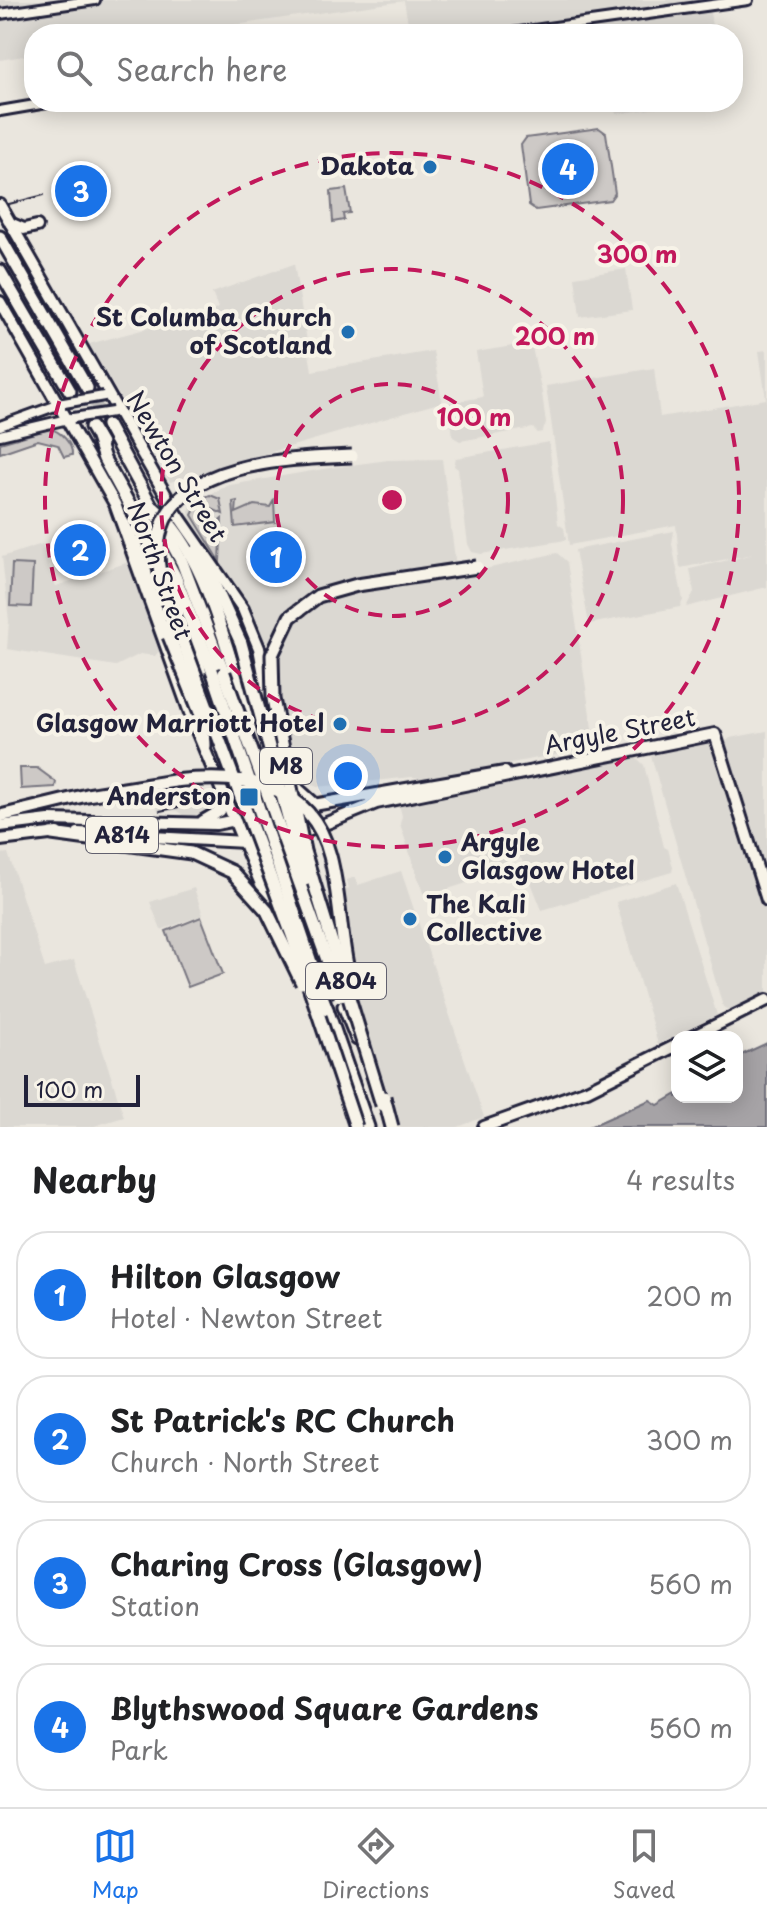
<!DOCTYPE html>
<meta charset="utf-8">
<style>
:root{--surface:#fff;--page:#f6f6f6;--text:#202124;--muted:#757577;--line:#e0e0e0;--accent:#1a73e8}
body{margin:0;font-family:"Playpen Sans",sans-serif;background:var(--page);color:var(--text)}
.controls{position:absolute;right:24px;bottom:24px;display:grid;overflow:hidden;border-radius:16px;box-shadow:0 4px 20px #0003}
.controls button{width:72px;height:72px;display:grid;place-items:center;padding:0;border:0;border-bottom:2px solid var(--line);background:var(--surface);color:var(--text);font:40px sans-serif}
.scale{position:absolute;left:24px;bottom:20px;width:116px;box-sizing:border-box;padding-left:8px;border:4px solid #22223b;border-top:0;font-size:22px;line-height:28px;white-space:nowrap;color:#22223b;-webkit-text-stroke:6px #f7f3e8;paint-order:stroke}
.you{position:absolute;left:348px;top:776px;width:28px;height:28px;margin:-20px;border:6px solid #fff;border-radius:50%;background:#1a73e8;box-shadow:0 0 0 12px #1a73e833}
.badge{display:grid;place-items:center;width:52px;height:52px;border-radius:50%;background:var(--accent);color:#fff;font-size:26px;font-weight:700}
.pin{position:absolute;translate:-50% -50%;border:4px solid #fff;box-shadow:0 2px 8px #0006}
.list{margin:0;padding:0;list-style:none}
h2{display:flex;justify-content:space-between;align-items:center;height:104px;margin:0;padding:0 32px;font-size:34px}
h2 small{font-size:26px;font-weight:400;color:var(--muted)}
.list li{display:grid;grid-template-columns:52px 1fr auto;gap:24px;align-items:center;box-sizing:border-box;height:128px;margin:0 16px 16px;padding:0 16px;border:2px solid var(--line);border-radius:32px}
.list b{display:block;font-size:30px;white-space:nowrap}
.list p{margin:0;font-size:26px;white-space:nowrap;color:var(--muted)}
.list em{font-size:26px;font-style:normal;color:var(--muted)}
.icon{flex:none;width:44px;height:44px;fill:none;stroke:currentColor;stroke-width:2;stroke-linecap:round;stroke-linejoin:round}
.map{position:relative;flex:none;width:767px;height:1127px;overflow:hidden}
.search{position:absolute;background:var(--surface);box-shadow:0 4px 20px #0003;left:24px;right:24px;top:24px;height:88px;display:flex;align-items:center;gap:20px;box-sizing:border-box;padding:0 28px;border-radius:32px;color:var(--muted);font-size:30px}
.sheet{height:680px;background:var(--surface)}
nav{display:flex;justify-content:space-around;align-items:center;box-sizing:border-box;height:112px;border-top:2px solid var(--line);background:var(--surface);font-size:22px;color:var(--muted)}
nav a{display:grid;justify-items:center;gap:4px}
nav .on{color:var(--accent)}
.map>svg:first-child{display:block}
.built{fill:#dbd8d2}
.green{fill:#cdc9c6;stroke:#787680;stroke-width:2}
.water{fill:#a6a3a6;stroke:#716f7b;stroke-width:2}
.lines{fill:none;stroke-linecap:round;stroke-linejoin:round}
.motorway-tunnel{stroke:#c2bfbd;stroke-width:11;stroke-dasharray:11 5.5;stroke-linecap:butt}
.tertiary-casing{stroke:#22223b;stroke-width:14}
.primary-casing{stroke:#22223b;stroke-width:16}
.motorway-casing{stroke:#22223b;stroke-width:17}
.tertiary{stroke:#f7f3e8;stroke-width:8}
.primary{stroke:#f7f3e8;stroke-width:10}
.motorway{stroke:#f7f3e8;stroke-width:11}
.rail{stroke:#22223b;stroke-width:2}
.tertiary-bridge-casing{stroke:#22223b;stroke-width:14;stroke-linecap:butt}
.motorway-bridge-casing{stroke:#22223b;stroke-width:17;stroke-linecap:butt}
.tertiary-bridge{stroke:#f7f3e8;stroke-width:8}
.motorway-bridge{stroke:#f7f3e8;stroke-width:11}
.ring{fill:none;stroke:#c2185b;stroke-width:4;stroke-dasharray:14 10}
.poi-dot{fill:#1f6fb2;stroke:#f7f3e8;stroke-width:3}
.labels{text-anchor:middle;stroke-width:8;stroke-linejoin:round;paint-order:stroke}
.shield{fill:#f7f3e8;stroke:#62616f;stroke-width:2}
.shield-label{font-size:22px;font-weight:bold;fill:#22223b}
.poi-label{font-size:24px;font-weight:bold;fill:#22223b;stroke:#f7f3e8;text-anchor:end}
.street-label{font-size:24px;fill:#22223b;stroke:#f7f3e8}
.centre{fill:#c2185b;stroke:#f7f3e8;stroke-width:4}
.ring-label{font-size:24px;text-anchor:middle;font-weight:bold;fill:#c2185b;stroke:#f7f3e8;stroke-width:8;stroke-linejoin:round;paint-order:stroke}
</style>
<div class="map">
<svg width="767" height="1127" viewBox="0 0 767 1127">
<rect width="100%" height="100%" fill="#eae6de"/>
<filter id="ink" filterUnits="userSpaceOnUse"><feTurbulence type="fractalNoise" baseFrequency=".0125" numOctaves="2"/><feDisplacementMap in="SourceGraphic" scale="16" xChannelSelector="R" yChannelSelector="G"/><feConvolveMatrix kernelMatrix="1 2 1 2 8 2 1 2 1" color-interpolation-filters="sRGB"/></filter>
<g filter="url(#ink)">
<g class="built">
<polygon points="0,0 748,0 709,5 713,34 410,34 404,1 172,34 34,34 34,75 30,55 0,60"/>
<polygon points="614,102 699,102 616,114"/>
<polygon points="294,264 312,371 433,351 442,402 170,482 89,344 213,311 218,308 212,293"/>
<polygon points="626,269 632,310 580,317 575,277"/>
<polygon points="531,343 542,393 546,424 542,432 538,433 533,428 460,441 453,437 449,403 483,397 476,352"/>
<polygon points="767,350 767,587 686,607 694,592 690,569 754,554 680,568 676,525 569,545 546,386 654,368 660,417 766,399 759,351"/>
<polygon points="549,442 558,524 564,528 566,540 481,554 472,552 468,544 458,469 454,466 456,458"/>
<polygon points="442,459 456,566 321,591 300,603 285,618 268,670 264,648 248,609 190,522 189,511 194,501 230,485 329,468 388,460"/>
<polygon points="674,531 672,544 683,600 680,607 589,624 575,550"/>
<polygon points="42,544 56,586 129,562 157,642 159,651 155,656 140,654 116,666 7,649 9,621 2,557"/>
<polygon points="557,553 567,562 594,741 591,748 426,779 412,777 317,787 291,770 279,708 275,666 279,644 294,617 330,598 351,592 459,575"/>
<polygon points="767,731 767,888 724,743 730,738"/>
<polygon points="712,741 718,745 767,909 767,993 730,1010 723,1007 651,756"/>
<polygon points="636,757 644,765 664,847 668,849 673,867 672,872 542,910 521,858 513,861 512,868 430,895 423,893 400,824 402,816 399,804"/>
<polygon points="216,794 214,815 211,809 187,818 177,811 158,811 157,807"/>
<polygon points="8,853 45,968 74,960 124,1117 91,1127 0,1127 0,854"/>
<polygon points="401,871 484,1117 458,1127 399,1127 333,927 346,922 341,908 347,906 342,891 349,888 347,880 355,877 358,885"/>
<polygon points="676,883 717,1015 658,1044 616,902"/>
<polygon points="194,888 203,915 161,930 150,902"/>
</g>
<g class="green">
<polygon points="599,128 606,133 615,193 610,200 536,210 529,205 521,145 526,138"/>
<polygon points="346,189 350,213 343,214 344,220 333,222 331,191"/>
<path d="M 49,429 C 60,430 73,444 72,455 L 64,457 L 58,445 L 38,440 L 0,453 L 0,443 Z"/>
<polygon points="210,495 220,499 223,514 205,506 209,533 213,535 211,528 222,519 220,561 192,515 200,499"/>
<polygon points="274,500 275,522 235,527 233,502 237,501 236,513 254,505 270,507"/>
<polygon points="12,564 33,565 31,607 10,606"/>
<polygon points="20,768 37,768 56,782 55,787 21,789"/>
<polygon points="201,917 223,974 188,987 166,931"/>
</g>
<polygon class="water" points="767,1043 767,1127 589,1127 650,1100 658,1105 677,1094 677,1097 737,1097 737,1057"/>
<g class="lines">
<polyline class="motorway-tunnel" points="87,389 107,425"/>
<g class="tertiary-casing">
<g id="tertiary">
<polyline points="0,14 95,0"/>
<polyline points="505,34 748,0"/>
<polyline points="0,111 53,102"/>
<polyline points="0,426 63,403"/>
<polyline points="0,435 72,418"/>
</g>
</g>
<g class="primary-casing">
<g id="primary">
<polyline points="0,205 175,511 243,609 259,648 270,706"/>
<polyline points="10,223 24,229 37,226"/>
<polyline points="0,302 115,504 194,724 276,920"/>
<polyline points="288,780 316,805"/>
<polyline points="296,808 505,772"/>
<polyline points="203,821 220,811 226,797"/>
<polyline points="0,826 49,820 216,824 280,811"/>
<polyline points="78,833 245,842 295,836 376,803 715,734 767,900"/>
<polyline points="0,840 58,833"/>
<polyline points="692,1037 767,1000"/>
<polyline points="484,1127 587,1090 677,1045"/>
</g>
</g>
<g class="motorway-casing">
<g id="motorway">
<polyline points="0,237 87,388"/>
<polyline points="0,271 70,391"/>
<polyline points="107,425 182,562 224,673"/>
<polyline points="91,427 101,444"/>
<path d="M 97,438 L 104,459 C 138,522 200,622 203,693"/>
<path d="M 154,508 C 206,552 224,645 246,707 C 254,731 264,753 273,776"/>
<polyline points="144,517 175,576 212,670"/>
<polyline points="122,521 137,548 169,636"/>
<polyline points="198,549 241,643"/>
<polyline points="204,719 205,746"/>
<polyline points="0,816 87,795 174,781"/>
<polyline points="52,834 191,853 232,872"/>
<polyline points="344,1006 357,1039"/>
<polyline points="327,1009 368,1127"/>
</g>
</g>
<use href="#tertiary" class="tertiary"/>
<use href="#primary" class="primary"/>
<use href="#motorway" class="motorway"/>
<g class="rail">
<polyline points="9,204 44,195"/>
<polyline points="160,811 217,799"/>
</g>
<g class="tertiary-bridge-casing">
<g id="tertiary-bridge">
<polyline points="64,403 104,396"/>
<polyline points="73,418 113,412"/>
</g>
</g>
<g class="motorway-bridge-casing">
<g id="motorway-bridge">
<path d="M 352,456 C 264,459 123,467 166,596 L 292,935 L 356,1127"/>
<polyline points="169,636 205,725"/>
<polyline points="241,643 305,880"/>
<polyline points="212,670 315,974"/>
<polyline points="224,673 340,996"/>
<path d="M 174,781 C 240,774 310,779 330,856 C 341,898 340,942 351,984"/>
<polyline points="232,872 267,911 302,983"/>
<polyline points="311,968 327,1009"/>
<polyline points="384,1097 392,1127"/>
<polyline points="382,1105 304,851 273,699 272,655 290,617 318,596 357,585 477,567"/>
</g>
</g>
<use href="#tertiary-bridge" class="tertiary-bridge"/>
<use href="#motorway-bridge" class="motorway-bridge"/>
</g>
</g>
<g class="ring">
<circle cx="392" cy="500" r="116"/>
<circle cx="392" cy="500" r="231"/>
<circle cx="392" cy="500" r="347"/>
</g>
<g class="poi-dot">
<circle cx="430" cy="167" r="8"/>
<circle cx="348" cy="332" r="8"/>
<circle cx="340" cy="724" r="8"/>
<rect x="239" y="787" width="20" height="20" rx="4"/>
<circle cx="445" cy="857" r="8"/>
<circle cx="410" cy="919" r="8"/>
</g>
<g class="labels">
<g class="shield">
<rect x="260" y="748" width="52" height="36" rx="6"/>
<rect x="86" y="817" width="72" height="36" rx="6"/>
<rect x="306" y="963" width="80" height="36" rx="6"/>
</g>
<g class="shield-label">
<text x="286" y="774">M8</text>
<text x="122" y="843">A814</text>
<text x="346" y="989">A804</text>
</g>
<g class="poi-label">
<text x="414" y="175">Dakota</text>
<text x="332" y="326">St Columba Church<tspan x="332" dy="28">of Scotland</tspan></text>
<text x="324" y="732">Glasgow Marriott Hotel</text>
<text x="231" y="805">Anderston</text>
<text x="461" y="851" text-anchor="start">Argyle<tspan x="461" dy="28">Glasgow Hotel</tspan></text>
<text x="426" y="913" text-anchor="start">The Kali<tspan x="426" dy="28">Collective</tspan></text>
</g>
<g class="street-label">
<text transform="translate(176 467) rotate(59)" y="8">Newton Street</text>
<text transform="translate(159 571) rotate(70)" y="8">North Street</text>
<text transform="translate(620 732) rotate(-11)" y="8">Argyle Street</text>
</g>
</g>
<circle cx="392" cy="500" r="12" class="centre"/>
<g class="ring-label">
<text x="637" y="263">300 m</text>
<text x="555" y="345">200 m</text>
<text x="474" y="426">100 m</text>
</g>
</svg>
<div class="controls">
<button><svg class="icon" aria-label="layers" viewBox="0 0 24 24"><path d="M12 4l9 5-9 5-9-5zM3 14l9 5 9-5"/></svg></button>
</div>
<div class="scale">100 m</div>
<div class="you"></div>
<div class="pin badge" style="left:276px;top:557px">1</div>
<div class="pin badge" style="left:80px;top:550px">2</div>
<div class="pin badge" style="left:81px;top:191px">3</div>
<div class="pin badge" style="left:568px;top:169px">4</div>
<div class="search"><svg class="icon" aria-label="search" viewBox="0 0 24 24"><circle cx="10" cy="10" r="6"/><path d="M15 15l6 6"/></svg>Search here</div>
</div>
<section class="sheet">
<h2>Nearby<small>4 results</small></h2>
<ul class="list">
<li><span class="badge">1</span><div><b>Hilton Glasgow</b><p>Hotel · Newton Street</p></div><em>200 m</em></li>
<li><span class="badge">2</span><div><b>St Patrick's RC Church</b><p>Church · North Street</p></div><em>300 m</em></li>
<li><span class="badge">3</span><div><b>Charing Cross (Glasgow)</b><p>Station</p></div><em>560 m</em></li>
<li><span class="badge">4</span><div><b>Blythswood Square Gardens</b><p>Park</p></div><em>560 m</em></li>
</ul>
</section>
<nav>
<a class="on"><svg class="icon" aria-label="map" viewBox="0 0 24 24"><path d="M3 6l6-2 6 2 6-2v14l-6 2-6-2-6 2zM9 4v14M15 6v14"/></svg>Map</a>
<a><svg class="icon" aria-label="directions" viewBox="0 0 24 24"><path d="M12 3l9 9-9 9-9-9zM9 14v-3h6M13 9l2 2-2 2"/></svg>Directions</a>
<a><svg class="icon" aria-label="saved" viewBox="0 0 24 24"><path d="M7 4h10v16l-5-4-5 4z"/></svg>Saved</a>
</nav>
